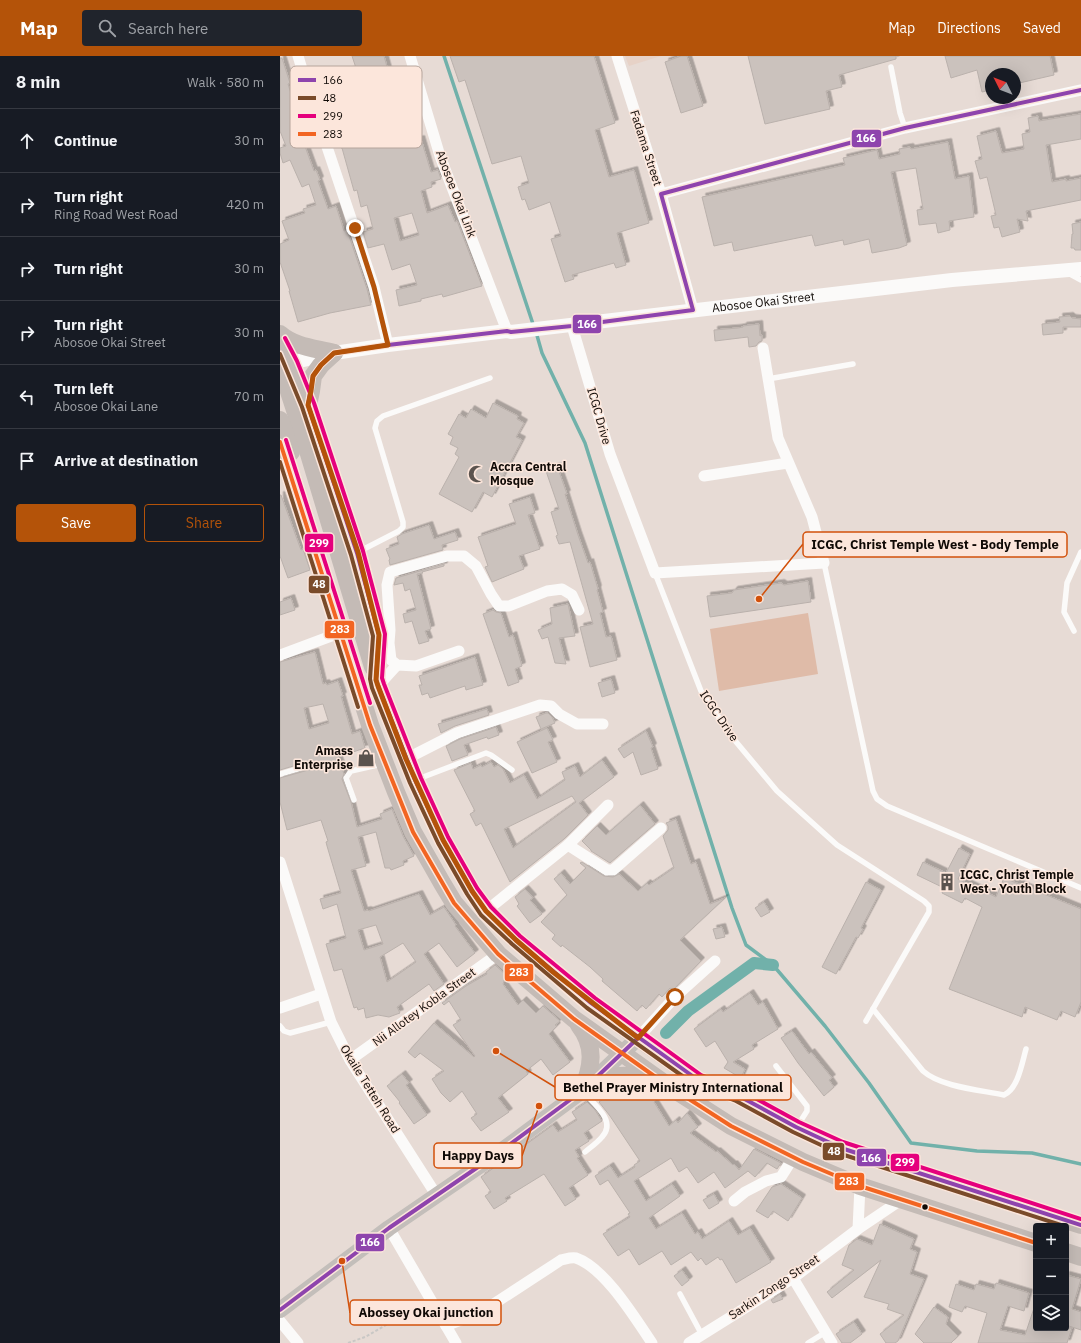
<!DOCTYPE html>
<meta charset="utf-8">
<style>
:root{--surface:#171b24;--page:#20242c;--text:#f1f3f6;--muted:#9ea1a6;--line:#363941;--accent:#b45309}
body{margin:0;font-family:"IBM Plex Sans",sans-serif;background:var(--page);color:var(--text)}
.controls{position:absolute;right:12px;bottom:12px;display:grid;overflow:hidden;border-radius:4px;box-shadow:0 4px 16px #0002}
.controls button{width:36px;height:36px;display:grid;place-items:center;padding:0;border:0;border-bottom:1px solid var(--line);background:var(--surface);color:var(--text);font:20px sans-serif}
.compass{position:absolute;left:705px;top:12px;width:36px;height:36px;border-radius:50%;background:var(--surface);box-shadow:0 4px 16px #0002;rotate:312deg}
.stop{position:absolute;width:12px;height:12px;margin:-9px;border:3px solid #b45309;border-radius:50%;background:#fff}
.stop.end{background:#b45309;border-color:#fff;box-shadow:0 1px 4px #0008}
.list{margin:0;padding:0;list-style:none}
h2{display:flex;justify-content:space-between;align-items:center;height:52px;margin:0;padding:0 16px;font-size:17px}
h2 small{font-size:13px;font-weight:400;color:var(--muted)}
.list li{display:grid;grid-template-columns:26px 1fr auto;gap:12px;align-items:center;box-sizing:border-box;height:64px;padding:0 16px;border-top:1px solid var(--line)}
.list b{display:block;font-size:15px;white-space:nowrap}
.list p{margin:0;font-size:13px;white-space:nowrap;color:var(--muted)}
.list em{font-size:13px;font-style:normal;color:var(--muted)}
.actions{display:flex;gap:8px;padding:12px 16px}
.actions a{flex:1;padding:9px 0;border:1px solid var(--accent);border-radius:4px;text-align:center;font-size:14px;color:var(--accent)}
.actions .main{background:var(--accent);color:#fff}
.icon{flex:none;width:22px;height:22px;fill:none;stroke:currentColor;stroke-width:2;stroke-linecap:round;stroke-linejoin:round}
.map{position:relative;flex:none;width:801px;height:1287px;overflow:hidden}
header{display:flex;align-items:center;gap:24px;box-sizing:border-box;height:56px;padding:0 20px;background:var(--accent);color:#fff}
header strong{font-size:19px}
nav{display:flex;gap:22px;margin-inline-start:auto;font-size:14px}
.search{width:280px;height:36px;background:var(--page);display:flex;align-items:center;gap:10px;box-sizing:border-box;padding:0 14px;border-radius:4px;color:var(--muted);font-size:15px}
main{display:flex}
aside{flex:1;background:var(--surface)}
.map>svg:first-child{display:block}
.built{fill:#e7d2c7}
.park{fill:#dfbba8}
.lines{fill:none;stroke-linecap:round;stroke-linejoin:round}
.stream{stroke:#71b1aa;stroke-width:3.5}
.canal{stroke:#71b1aa;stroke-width:12}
.building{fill:#cbc2bd;stroke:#bab1ac;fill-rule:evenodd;filter:url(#shadow)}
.path{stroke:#c9c7c5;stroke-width:2;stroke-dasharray:3 2;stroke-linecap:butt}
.service{stroke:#fbfaf9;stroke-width:5.5}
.minor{stroke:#fbfaf9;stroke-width:11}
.tertiary{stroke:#fbfaf9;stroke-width:14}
.secondary{stroke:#c3beba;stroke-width:16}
.primary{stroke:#c4bbb6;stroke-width:18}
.bus-1-casing{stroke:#fce6db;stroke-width:7}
.bus-2-casing{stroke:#fce6db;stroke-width:7}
.bus-3-casing{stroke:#fce6db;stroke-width:7}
.bus-4-casing{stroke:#fce6db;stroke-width:7}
.bus-1{stroke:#8e44ad;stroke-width:4}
.bus-2{stroke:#7a4b2a;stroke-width:4}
.bus-3{stroke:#e5007d;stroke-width:4}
.bus-4{stroke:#f26522;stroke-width:4}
.route{stroke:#b45309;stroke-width:5}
.bus-dot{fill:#100a06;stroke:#fce6db;stroke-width:1.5}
.labels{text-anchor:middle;stroke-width:3;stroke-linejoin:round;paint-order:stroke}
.street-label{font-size:12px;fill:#100a06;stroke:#fce6db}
.poi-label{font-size:12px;font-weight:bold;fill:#100a06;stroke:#fce6db;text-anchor:start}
.key{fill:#fce6db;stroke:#b5a49b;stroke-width:1}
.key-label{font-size:11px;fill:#100a06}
.leader{fill:none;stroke:#d2510b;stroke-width:1.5}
.callout-dot{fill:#d2510b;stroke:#fce6db;stroke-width:1.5}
.callout{fill:#fce6db;stroke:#d2510b;stroke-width:1.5}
.callout-label{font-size:13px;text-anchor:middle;font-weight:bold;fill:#100a06}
.line-badge{stroke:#fce6db;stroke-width:1.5}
.badge-label{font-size:11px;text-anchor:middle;font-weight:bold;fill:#fff}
</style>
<header>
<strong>Map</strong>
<div class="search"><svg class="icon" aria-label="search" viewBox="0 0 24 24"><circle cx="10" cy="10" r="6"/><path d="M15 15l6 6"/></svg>Search here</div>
<nav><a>Map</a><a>Directions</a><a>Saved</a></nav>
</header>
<main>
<aside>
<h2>8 min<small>Walk · 580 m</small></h2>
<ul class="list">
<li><svg class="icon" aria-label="ahead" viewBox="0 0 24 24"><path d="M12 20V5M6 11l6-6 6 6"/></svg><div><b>Continue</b></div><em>30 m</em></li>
<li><svg class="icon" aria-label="right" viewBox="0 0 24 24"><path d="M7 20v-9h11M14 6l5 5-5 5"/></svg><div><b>Turn right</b><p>Ring Road West Road</p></div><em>420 m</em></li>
<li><svg class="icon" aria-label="right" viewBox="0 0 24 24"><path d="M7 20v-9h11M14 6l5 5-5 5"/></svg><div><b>Turn right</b></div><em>30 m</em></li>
<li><svg class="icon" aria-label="right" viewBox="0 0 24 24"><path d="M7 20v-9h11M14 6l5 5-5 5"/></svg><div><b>Turn right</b><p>Abosoe Okai Street</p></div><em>30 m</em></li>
<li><svg class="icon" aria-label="left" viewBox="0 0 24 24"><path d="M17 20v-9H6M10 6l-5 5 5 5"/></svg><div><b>Turn left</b><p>Abosoe Okai Lane</p></div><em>70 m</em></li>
<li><svg class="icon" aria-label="arrive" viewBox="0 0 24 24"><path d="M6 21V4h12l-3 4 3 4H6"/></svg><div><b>Arrive at destination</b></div></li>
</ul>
<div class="actions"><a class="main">Save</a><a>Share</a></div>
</aside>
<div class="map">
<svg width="801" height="1287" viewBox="0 0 801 1287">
<defs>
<filter id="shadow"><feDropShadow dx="3.5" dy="-3.5" stdDeviation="0" flood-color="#0004"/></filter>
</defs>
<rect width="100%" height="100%" fill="#e7dbd5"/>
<polygon class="built" points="345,0 381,0 349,10"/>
<polygon class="park" points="528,557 538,618 439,635 430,573"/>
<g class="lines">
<g class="stream">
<polyline points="164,0 254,271"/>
<polyline points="256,276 262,297 305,387 452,852 466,889 493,909 545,970 589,1027 631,1087 697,1095 752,1097 801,1108"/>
</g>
<polyline class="canal" points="386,977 408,955 474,907 493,909"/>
</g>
<g class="building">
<path d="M 72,0 L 104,0 L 116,43 L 122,42 L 124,54 L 119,55 L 129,86 L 141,83 L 151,116 L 158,114 L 161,123 L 151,126 L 152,131 L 141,135 L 147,157 L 168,149 L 175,166 L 177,165 L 202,230 L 163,241 L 162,238 L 141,243 L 141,245 L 119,250 L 116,234 L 137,229 L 130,208 L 112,214 L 104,188 L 88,192 L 83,176 L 93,173 L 87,149 L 81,151 L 77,134 L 74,135 L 62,92 L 61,92 L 51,63 L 72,55 L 60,18 L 76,12 ZM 132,157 L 139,179 L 120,185 L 114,162 Z"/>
<polygon points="170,0 314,0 335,67 315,74 329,121 354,114 369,167 337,177 346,209 336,212 334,207 292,219 294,223 285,226 271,183 281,180 270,146 249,154 245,143 242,144 238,131 249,127 241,100 212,108 185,24 179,26"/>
<polygon points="401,0 407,0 423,50 401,57 385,6"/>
<polygon points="468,0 616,0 616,3 559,19 562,31 546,35 550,53 485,68"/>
<polygon points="665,0 770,0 774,19 735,28 735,18 711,18 711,34 702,36 697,14 671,22"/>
<polygon points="0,2 2,2 10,27 8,28 15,50 11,52 34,115 36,114 40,124 38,125 48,153 56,150 64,175 67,174 87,233 91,249 50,257 18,266 9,235 10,235 0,206 0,188 9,184 2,165 25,157 23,153 36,149 29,128 22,131 10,104 3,107 0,97 0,92 6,90 0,75"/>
<polygon points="801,58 801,83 766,89 772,126 786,123 786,125 801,122 801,144 746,155 748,165 737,163 740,176 722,181 719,171 714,172 711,160 716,159 707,121 700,123 695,105 702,103 697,80 716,75 722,97 744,93 742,78 750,76 748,62 758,60 759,65"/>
<polygon points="668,86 675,123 689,120 694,161 669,165 670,174 658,177 656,167 639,169 637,154 643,153 636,112 611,116 627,189 619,192 592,197 589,183 564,189 563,184 535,190 532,179 454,195 452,186 434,190 422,141 565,109 563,102 597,94 599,103 620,98 619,93 630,91 631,93"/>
<polygon points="801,166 801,194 795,194 794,192 791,192 792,178 793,178 792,168"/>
<polygon points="790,260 792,262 801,263 801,271 783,271 783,277 763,279 762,268 780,266 779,261"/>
<polygon points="479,268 480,280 482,279 482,285 479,286 476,290 469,291 468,281 435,285 434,274 458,272 463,271 463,270"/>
<polygon points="213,347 238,360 237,363 244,367 236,381 242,384 212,441 203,436 192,456 159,438 179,401 175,398 178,392 170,388 173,381 168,378 179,358 186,362 191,353 206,362"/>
<polygon points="277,410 287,438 285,438 298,479 308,507 310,506 318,533 317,534 323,556 320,557 326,581 331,580 337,604 310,611 300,571 313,568 290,486 279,488 276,480 278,479 271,456 279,453 266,415"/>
<polygon points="0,439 1,439 21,494 23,493 30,514 8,522 0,500"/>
<polygon points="250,441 255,457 248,459 260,493 239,500 244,513 212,526 205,511 208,510 198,481 236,468 229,448"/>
<polygon points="149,469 154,483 175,476 178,484 162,489 163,494 110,509 109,504 110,503 106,493 119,488 117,481 122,478"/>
<polygon points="164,508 164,510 142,516 143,517 137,518 151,573 145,575 149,585 139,588 132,565 125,567 123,558 136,554 130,533 125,535 123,527 114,529 116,522"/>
<polygon points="528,525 531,546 430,561 427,540 452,537 454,534 501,527 504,529"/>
<polygon points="11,542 15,554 0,559 0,546"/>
<polygon points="288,548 295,580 279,582 286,608 275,607 268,581 262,583 258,574 272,568 270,552"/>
<polygon points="213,554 216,556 221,557 229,581 233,579 242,610 235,613 239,626 228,630 203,558"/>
<path d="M 35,596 L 43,628 L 46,627 L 47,629 L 58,625 L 63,640 L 61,640 L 72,678 L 80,675 L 85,692 L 58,701 L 64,718 L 62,723 L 71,746 L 77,771 L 102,763 L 100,758 L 112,753 L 123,780 L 134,800 L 123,805 L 124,809 L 111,814 L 110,812 L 105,812 L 96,776 L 78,781 L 86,810 L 71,814 L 84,855 L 88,854 L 89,855 L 139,838 L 150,859 L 164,851 L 176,869 L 175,870 L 195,897 L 177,911 L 159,887 L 144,898 L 164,928 L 154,935 L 149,928 L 117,951 L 120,957 L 109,961 L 98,959 L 86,962 L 84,952 L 78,954 L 77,951 L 74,952 L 62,913 L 54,915 L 46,888 L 66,882 L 57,848 L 43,853 L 40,843 L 61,837 L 47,790 L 46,786 L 48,785 L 41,764 L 7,774 L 0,746 L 0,722 L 32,713 L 35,710 L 34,706 L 30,705 L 0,714 L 0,606 ZM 43,648 L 49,667 L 29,673 L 24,652 ZM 96,869 L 103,888 L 84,894 L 78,874 ZM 123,887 L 136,906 L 107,926 L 100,901 Z"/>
<polygon points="195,601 203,629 186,634 185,630 150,642 148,637 142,639 139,629 142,629 139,620"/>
<polygon points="331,623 335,637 322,641 318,627"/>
<polygon points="207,653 209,659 175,670 161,677 158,668"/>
<polygon points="266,657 268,657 272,661 275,667 261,673 256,661"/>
<polygon points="216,671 219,679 208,683 207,681 184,689 188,699 172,705 166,690 180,683"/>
<polygon points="267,672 273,684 268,686 277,706 252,717 237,686"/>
<polygon points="366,675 373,691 371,692 378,713 361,719 353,696 344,702 338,693"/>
<path d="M 322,704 L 334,721 L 299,747 L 308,759 L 284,783 L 230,826 L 201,767 L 196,770 L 190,758 L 195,755 L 174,714 L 191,707 L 193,713 L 201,709 L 202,711 L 211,706 L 214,711 L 218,709 L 223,713 L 230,727 L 244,719 L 257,743 L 285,724 L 282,716 L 295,710 L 300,721 ZM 292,740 L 296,746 L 233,792 L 224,773 Z"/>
<polygon points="360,749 375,768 330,807 311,795 311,794 302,785 317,770 326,779"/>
<polygon points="396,763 411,808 416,806 430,848 445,842 400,884 421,905 393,934 390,932 382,941 379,938 366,953 362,949 357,955 322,925 323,923 310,911 282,889 281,891 272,883 275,879 261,866 287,839 274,823 281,817 290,828 306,812 300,807 302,806 324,820 333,821 339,818 358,835 367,827 369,829 394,812 383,780 388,774 388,770 386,767"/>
<polygon points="679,792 690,798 678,823 716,841 724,822 801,853 801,946 795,961 781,955 777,964 745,951 742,961 669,933 702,851 685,842 682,847 662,837 664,832 637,819 643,806 666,817"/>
<polygon points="586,826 601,834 581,872 583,873 578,882 576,881 556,918 542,911"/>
<polygon points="245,833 253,842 250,844 262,858 250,867 237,850 239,848 235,841"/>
<polygon points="484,846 490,856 481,861 475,852"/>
<polygon points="442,871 445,881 436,883 433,873"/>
<polygon points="215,909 226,919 223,928 238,949 243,944 256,957 263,950 280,965 275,969 277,970 269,978 290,1006 273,1019 261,1003 246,1015 248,1018 218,1042 229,1056 201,1075 191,1062 197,1058 182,1035 170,1046 161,1037 152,1023 164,1015 140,997 135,1002 128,996 154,967 194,1001 195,1000 173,969 181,964 169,945 164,949 162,947 186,930 207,918 206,916"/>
<polygon points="470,937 478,949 483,946 498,973 472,989 474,993 453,1006 465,1013 461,1022 444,1012 448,1006 435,985 426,991 414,973 441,953 443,956"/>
<polygon points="512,975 529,998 531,996 552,1022 549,1024 554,1031 544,1040 518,1007 501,982"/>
<polygon points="122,1018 129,1027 126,1029 147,1059 134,1068 119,1047 120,1046 107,1030"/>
<polygon points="357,1032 363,1033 365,1036 366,1035 368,1037 370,1035 376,1035 380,1040 374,1046 389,1070 396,1064 398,1067 407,1057 418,1071 410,1077 436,1096 437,1095 453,1109 454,1108 459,1114 474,1093 501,1107 497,1113 487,1107 475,1121 468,1115 445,1132 434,1116 418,1127 407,1111 399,1116 391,1102 354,1125 366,1145 392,1128 400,1140 369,1162 376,1173 402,1157 415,1178 418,1176 422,1183 449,1165 458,1179 470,1172 491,1206 456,1227 442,1203 440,1204 438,1201 426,1209 421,1202 418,1205 411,1196 391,1209 382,1195 359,1209 349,1193 338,1200 323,1178 350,1161 348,1158 350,1157 328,1124 320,1129 315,1120 330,1110 338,1122 355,1111 354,1109 360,1105 330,1060 319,1046 333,1036 340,1044"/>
<polygon points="307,1046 315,1054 322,1065 304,1077 309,1085 295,1094 299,1101 297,1102 308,1119 289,1132 296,1143 285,1150 264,1118 225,1142 227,1145 214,1153 205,1140 211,1136 201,1121 273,1069 278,1076 297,1064 292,1056"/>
<polygon points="501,1128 522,1142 508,1165 493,1155 488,1162 476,1155 492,1131"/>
<polygon points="434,1138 439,1147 429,1153 423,1144"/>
<polygon points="600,1168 634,1183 630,1193 637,1196 630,1218 644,1223 618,1285 615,1287 606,1287 600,1278 624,1259 607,1253 609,1248 584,1241 601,1204 552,1242 547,1236 574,1214 562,1209 569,1189 577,1183 592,1189"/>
<polygon points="402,1214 409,1224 402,1230 394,1220"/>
<polygon points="786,1219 801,1223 792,1253 801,1256 801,1274 786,1269"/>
<polygon points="716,1227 749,1237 744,1255 728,1250 720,1274 745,1279 754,1252 756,1252 756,1272 792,1272 787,1287 698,1287 707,1257 685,1250 682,1256 669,1251 676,1228 694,1234 696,1228 714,1233"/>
<polygon points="500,1238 503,1243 493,1247 491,1244"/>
<polygon points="654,1251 668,1261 666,1268 678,1280 671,1287 644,1287 635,1278"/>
<polygon points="574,1266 582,1278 570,1287 562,1287 556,1278"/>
</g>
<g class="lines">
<polyline class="path" points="68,1287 85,1281 141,1249"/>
<g class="service">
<polyline points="611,11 620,57 625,72"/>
<polyline points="790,218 801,224"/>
<polyline points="488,323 573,308"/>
<polyline points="80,495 119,475 123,471 123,466 95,372 97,365 103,360 210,322"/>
<polyline points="544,507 593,735 597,743 607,750 801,832"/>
<polyline points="375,517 421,635 452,681 497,735 557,789 644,845 649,850 649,856 586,965"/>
<polyline points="794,575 784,556 787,527 801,496"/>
<polyline points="0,718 31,709"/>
<polyline points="138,723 206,697 211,699 232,714"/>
<polyline points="74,744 66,722 71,715 102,708"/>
<path d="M 593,953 L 643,1015 C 661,1031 700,1034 724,1039 C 738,1033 742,1007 746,993"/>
<polyline points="0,970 4,975 10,977 51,966"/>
<polyline points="496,1010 527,1050 527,1055 518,1069"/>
<path d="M 304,1037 C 314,1048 337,1065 322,1081 C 317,1087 311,1091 305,1096"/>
<polyline points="400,1238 422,1279"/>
<polyline points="528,1287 546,1276"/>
</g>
<g class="minor">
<polyline points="18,0 31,43 94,231 108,289"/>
<polyline points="130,0 160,100 227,275"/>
<polyline points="337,0 381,138 413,254"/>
<polyline points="381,138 625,72 801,34"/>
<polyline points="292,270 330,398 375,517 544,507 532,461 498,382 483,292"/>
<polyline points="424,420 508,407"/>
<polyline points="179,595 136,610 117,609 111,604 109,587 110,574 107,529 110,516 167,500 184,500 196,510 211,538 219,550 229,550 267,535 282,533 292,539 299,554"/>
<polyline points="0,599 62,576"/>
<polyline points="98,630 117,609"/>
<polyline points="126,703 177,677 260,649 271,650 279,658 297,668 323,668"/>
<polyline points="288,789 327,814 333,814 381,772"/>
<polyline points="0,806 51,966 70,1004 157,1140"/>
<polyline points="206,855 288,789 328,749"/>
<polyline points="0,952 41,938"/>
<polyline points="358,982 395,941 435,905"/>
<polyline points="70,1004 218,898"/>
<polyline points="454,1145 465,1136 486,1125 501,1121 513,1102"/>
<polyline points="109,1172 176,1287"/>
<polyline points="578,1173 580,1130"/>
<polyline points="513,1222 552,1287"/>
<polyline points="0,1265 18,1287"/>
<path d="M 166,1270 L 194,1259 L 209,1251 L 281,1204 C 286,1203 291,1201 296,1202 C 325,1212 355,1262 372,1287"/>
<polyline points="409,1287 513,1222 578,1173 621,1144"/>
</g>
<path class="tertiary" id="s1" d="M 2,309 L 54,297 L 108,289 L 227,275 L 231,276 L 672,224 L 801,213"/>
<polyline class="secondary" points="0,1254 109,1172 217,1098 302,1035 358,982"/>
<g class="primary">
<path d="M 0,278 C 15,291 35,292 54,297"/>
<polyline points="0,285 11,307 28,349 77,497 99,579 96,623 98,630 135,724 163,784 192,835 206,855 236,884 311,947 358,982 418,1024 459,1040 516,1071 561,1092 801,1169"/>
<polyline points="2,314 26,388 93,611"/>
<polyline points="28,349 31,335 33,320 41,309 54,297"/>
<polyline points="0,364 11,396"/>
<polyline points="0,386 90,669 116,736 133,776 162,827 174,847 218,898 294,963 384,1027 451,1070 523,1106 580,1130 756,1187"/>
<path d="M 299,969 C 316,991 312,1011 302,1035"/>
<path d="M 302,1035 C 333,1019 340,1015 375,1025"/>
<polyline points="786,1196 801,1201"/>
</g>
<g class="bus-1-casing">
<g id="bus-1">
<polyline points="801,34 625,72 381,138 413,254 292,270 231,276 227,275 108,289 54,297 41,309 33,320 28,349 77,497 99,579 96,623 98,630 135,724 163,784 192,835 206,855 236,884 311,947 418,1024 459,1040 516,1071 561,1092 801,1169"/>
<polyline points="0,1254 109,1172 217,1098 302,1035 358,982"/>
</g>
</g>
<g class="bus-2-casing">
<g id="bus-2">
<polyline points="0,298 22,351 71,499 93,580 90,623 92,632 130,727 158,787 187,838 201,859 232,888 307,952 415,1029 456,1045 513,1076 558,1097 784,1170"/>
<polyline points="0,406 78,651"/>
</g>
</g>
<g class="bus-3-casing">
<g id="bus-3">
<polyline points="5,282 17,305 34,347 83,495 105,578 102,622 104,628 141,722 168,781 197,832 211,851 240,880 315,942 421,1019 462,1035 519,1066 563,1086 801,1163"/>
<polyline points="6,384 90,647"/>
</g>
</g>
<g class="bus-4-casing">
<polyline id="bus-4" points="0,386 90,669 133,776 174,847 218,898 294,963 384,1027 451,1070 523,1106 580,1130 756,1187"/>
</g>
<use href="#bus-1" class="bus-1"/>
<use href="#bus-2" class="bus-2"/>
<use href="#bus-3" class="bus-3"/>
<use href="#bus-4" class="bus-4"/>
</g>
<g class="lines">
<polyline class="route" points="75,172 94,231 108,289 54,297 41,309 33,320 31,335 28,349 78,496 99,579 96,624 98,630 126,703 163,784 192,835 206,855 236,884 273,916 358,982 395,941"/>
</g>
<defs>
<g id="mosque-bare" transform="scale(1.38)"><path d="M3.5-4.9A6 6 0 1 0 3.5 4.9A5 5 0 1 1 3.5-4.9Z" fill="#5b534e" stroke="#fce6db" stroke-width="2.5" paint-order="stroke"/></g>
<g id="shop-bare" transform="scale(1.38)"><path d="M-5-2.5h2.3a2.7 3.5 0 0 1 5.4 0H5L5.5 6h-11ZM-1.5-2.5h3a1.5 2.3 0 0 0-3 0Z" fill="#5b534e" stroke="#fce6db" stroke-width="2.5" paint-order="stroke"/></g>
<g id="building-bare" transform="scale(1.38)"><path d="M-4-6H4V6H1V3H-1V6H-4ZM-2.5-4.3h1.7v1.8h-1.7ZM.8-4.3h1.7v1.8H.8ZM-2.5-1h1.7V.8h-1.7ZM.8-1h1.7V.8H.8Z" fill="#5b534e" stroke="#fce6db" stroke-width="2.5" paint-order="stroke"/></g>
</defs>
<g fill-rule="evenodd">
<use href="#mosque-bare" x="197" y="418"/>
<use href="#shop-bare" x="86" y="702"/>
<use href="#building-bare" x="667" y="826"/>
</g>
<circle class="bus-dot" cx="645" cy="1151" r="3.5"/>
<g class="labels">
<g class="street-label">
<text transform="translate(366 92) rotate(72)" y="4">Fadama Street</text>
<text transform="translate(176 138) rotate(69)" y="4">Abosoe Okai Link</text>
<text dy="4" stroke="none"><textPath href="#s1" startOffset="486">Abosoe Okai Street</textPath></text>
<text transform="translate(319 360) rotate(74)" y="4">ICGC Drive</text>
<text transform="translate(439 660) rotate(56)" y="4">ICGC Drive</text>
<text transform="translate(144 951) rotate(-36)" y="4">Nii Allotey Kobla Street</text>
<text transform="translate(90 1033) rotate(58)" y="4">Okaile Tetteh Road</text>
<text transform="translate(494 1231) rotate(-34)" y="4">Sarkin Zongo Street</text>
</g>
<g class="poi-label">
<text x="210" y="415">Accra Central<tspan x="210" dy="14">Mosque</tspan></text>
<text x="73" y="699" text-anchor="end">Amass<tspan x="73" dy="14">Enterprise</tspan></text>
<text x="680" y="823">ICGC, Christ Temple<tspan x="680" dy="14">West - Youth Block</tspan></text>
</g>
</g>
<rect x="10" y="10" width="132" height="82" rx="6" class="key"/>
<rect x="18" y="22" width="18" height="4" fill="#8e44ad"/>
<rect x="18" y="40" width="18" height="4" fill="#7a4b2a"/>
<rect x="18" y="58" width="18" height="4" fill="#e5007d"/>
<rect x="18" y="76" width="18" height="4" fill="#f26522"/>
<g class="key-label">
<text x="43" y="28">166</text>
<text x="43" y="46">48</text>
<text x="43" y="64">299</text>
<text x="43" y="82">283</text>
</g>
<path class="leader" d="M479 543L523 488M216 995L275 1031M259 1050L242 1100M62 1205L70 1257"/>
<g class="callout-dot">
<circle cx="479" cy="543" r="4"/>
<circle cx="216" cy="995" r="4"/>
<circle cx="259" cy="1050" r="4"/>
<circle cx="62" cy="1205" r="4"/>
</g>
<g class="callout">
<rect x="523" y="476" width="264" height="25" rx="4"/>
<rect x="275" y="1019" width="236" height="25" rx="4"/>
<rect x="154" y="1087" width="88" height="25" rx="4"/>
<rect x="70" y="1244" width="151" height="25" rx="4"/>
</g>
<g class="callout-label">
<text x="655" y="493">ICGC, Christ Temple West - Body Temple</text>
<text x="393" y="1036">Bethel Prayer Ministry International</text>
<text x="198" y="1104">Happy Days</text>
<text x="146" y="1261">Abossey Okai junction</text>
</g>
<g class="line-badge">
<rect x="571" y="73" width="31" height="19" rx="4" fill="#8e44ad"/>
<rect x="292" y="258" width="30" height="20" rx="4" fill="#8e44ad"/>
<rect x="24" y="477" width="30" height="20" rx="4" fill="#e5007d"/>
<rect x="28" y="519" width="22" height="19" rx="4" fill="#7a4b2a"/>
<rect x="44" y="564" width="31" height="19" rx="4" fill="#f26522"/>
<rect x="224" y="907" width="30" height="19" rx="4" fill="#f26522"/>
<rect x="542" y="1086" width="23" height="19" rx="4" fill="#7a4b2a"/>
<rect x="576" y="1092" width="31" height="19" rx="4" fill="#8e44ad"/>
<rect x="610" y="1097" width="30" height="19" rx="4" fill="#e5007d"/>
<rect x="554" y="1116" width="31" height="19" rx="4" fill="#f26522"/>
<rect x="75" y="1177" width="30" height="19" rx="4" fill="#8e44ad"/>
</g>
<g class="badge-label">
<text x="586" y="86">166</text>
<text x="307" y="272">166</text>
<text x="39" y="491">299</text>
<text x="39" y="532">48</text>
<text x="60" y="577">283</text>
<text x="239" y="920">283</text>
<text x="554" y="1099">48</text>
<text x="591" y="1106">166</text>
<text x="625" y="1110">299</text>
<text x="569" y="1129">283</text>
<text x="90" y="1190">166</text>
</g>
</svg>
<div class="controls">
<button>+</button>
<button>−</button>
<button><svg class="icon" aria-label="layers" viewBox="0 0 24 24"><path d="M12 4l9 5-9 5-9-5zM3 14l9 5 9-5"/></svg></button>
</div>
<svg class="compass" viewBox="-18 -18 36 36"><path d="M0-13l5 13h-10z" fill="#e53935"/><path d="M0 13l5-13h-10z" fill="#9ea1a6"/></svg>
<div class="stop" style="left:395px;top:941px"></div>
<div class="stop end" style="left:75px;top:172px"></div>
</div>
</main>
